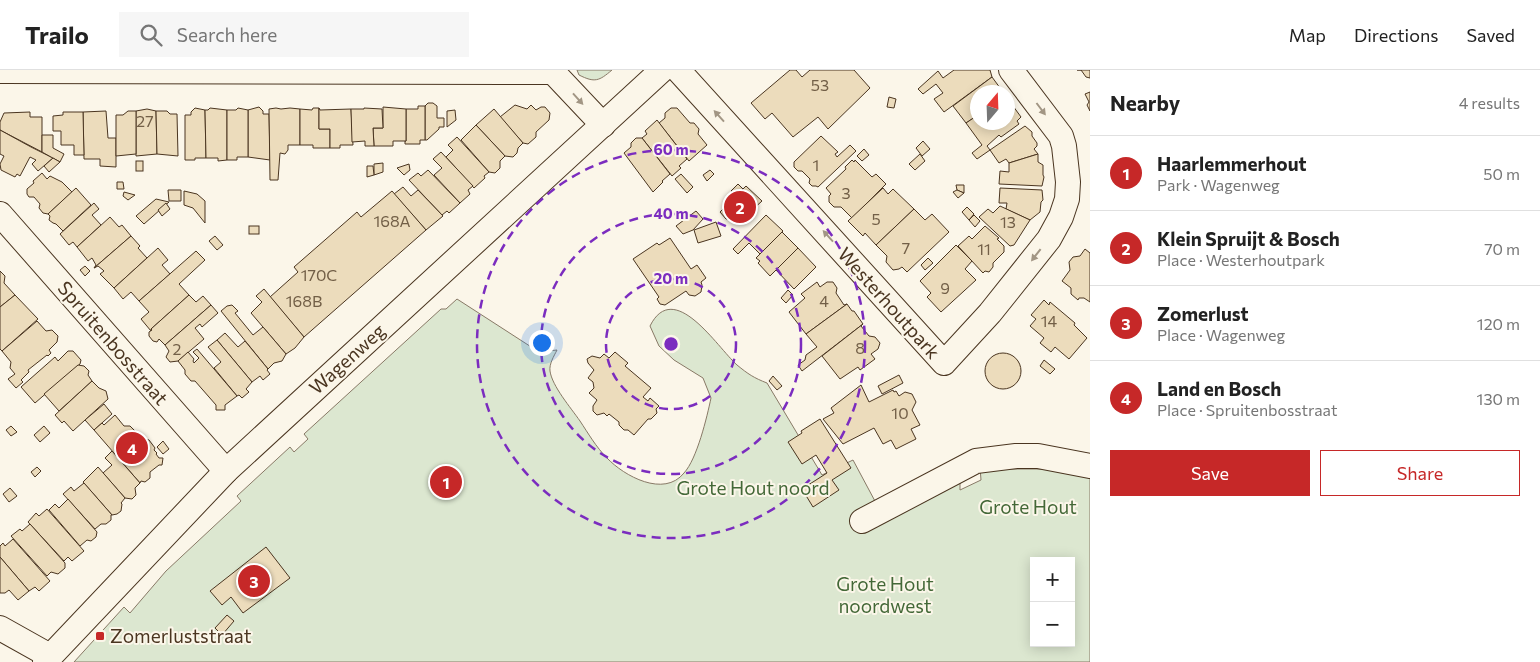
<!DOCTYPE html>
<meta charset="utf-8">
<style>
:root{--surface:#fff;--page:#f6f6f6;--text:#222;--muted:#767676;--line:#e0e0e0;--accent:#c62828}
body{margin:0;font-family:Commissioner,sans-serif;background:var(--page);color:var(--text)}
.controls{position:absolute;right:15px;bottom:15px;display:grid;overflow:hidden;border-radius:0px;box-shadow:0 2px 12px #0003}
.controls button{width:45px;height:45px;display:grid;place-items:center;padding:0;border:0;border-bottom:1px solid var(--line);background:var(--surface);color:var(--text);font:25px sans-serif}
.compass{position:absolute;left:970px;top:15px;width:45px;height:45px;border-radius:50%;background:var(--surface);box-shadow:0 2px 12px #0003;rotate:19deg}
.you{position:absolute;left:541px;top:272px;width:18px;height:18px;margin:-12px;border:4px solid #fff;border-radius:50%;background:#1a73e8;box-shadow:0 0 0 8px #1a73e833}
.badge{display:grid;place-items:center;width:32px;height:32px;border-radius:50%;background:var(--accent);color:#fff;font-size:16px;font-weight:700}
.pin{position:absolute;translate:-50% -50%;border:2px solid #fff;box-shadow:0 1px 5px #0006}
.list{margin:0;padding:0;list-style:none}
h2{display:flex;justify-content:space-between;align-items:center;height:65px;margin:0;padding:0 20px;font-size:21px}
h2 small{font-size:16px;font-weight:400;color:var(--muted)}
.list li{display:grid;grid-template-columns:32px 1fr auto;gap:15px;align-items:center;box-sizing:border-box;height:75px;padding:0 20px;border-top:1px solid var(--line)}
.list b{display:block;font-size:19px;white-space:nowrap}
.list p{margin:0;font-size:16px;white-space:nowrap;color:var(--muted)}
.list em{font-size:16px;font-style:normal;color:var(--muted)}
.actions{display:flex;gap:10px;padding:15px 20px}
.actions a{flex:1;padding:11px 0;border:1px solid var(--accent);border-radius:0px;text-align:center;font-size:18px;color:var(--accent)}
.actions .main{background:var(--accent);color:#fff}
.icon{flex:none;width:28px;height:28px;fill:none;stroke:currentColor;stroke-width:2;stroke-linecap:round;stroke-linejoin:round}
.map{position:relative;flex:none;width:1090px;height:592px;overflow:hidden}
header{display:flex;align-items:center;gap:30px;box-sizing:border-box;height:70px;padding:0 25px;background:var(--surface);border-bottom:1px solid var(--line)}
header strong{font-size:24px}
nav{display:flex;gap:28px;margin-inline-start:auto;font-size:18px}
.search{width:350px;height:45px;background:var(--page);display:flex;align-items:center;gap:12px;box-sizing:border-box;padding:0 18px;border-radius:0px;color:var(--muted);font-size:19px}
main{display:flex}
aside{flex:1;background:var(--surface)}
.map>svg:first-child{display:block}
.green{fill:#dce7d0;stroke:#887966;fill-rule:evenodd}
.building{fill:#ecdcbc;stroke:#4a3520}
.lines{fill:none;stroke-linecap:round;stroke-linejoin:round}
.minor-casing{stroke:#4a3520;stroke-width:26}
.minor{stroke:#fbf6e9;stroke-width:24}
.oneway{fill:#a29684}
.ring{fill:none;stroke:#7b2cbf;stroke-width:2.5;stroke-dasharray:9 6}
.poi-dot{fill:#c62828;stroke:#fbf6e9;stroke-width:2}
.labels{text-anchor:middle;stroke-width:4;stroke-linejoin:round;paint-order:stroke}
.number-label{font-size:16px;fill:#725f47}
.street-label{font-size:19px;fill:#4a3520;stroke:#fbf6e9}
.park-label{font-size:19px;fill:#436837;stroke:#fbf6e9}
.poi-label{font-size:19px;fill:#4a3520;stroke:#fbf6e9;text-anchor:start}
.centre{fill:#7b2cbf;stroke:#fbf6e9;stroke-width:2.5}
.ring-label{font-size:15px;text-anchor:middle;font-weight:bold;fill:#7b2cbf;stroke:#fbf6e9;stroke-width:4;stroke-linejoin:round;paint-order:stroke}
</style>
<header>
<strong>Trailo</strong>
<div class="search"><svg class="icon" aria-label="search" viewBox="0 0 24 24"><circle cx="10" cy="10" r="6"/><path d="M15 15l6 6"/></svg>Search here</div>
<nav><a>Map</a><a>Directions</a><a>Saved</a></nav>
</header>
<main>
<div class="map">
<svg width="1090" height="592" viewBox="0 0 1090 592">
<rect width="100%" height="100%" fill="#fbf6e9"/>
<g class="green">
<path d="M 577,0 L 612,0 C 599,11 595,13 579,5 Z"/>
<path d="M 457,229 L 539,282 L 557,280 C 554,286 549,294 550,301 C 552,316 571,338 580,351 C 588,363 596,377 607,388 C 624,406 664,428 684,403 C 697,389 707,347 711,328 L 703,308 L 674,290 L 659,276 L 650,256 C 674,208 717,277 737,295 C 748,304 754,308 767,313 L 822,405 L 853,390 L 876,433 L 960,410 L 960,420 L 981,410 L 980,397 L 994,399 L 1060,399 L 1090,403 L 1090,592 L 74,592 L 124,537 L 130,543 L 166,501 L 241,431 L 237,426 L 290,377 L 294,382 L 308,369 L 304,364 L 441,239 L 446,239 ZM 1034,491 L 1071,491 L 1071,573 L 1034,573 Z"/>
</g>
<g class="building">
<polygon points="790,0 796,0 802,7 810,0 854,0 870,18 828,59 818,47 793,67 772,43 765,49 751,33"/>
<polygon points="954,0 990,0 992,7 944,42 934,29 943,23 936,14 923,24 918,19 938,1 943,8"/>
<polygon points="1077,0 1090,0 1090,8 1086,7 1081,0"/>
<polygon points="992,7 1003,22 978,22 978,45 966,53 953,36"/>
<polygon points="1090,22 1090,41 1087,35 1089,32 1085,24"/>
<polygon points="1008,26 1013,32 1013,36 1021,47 1017,51 1019,54 1001,67 999,65 987,76 990,80 977,89 972,83 982,75 966,53 978,45 978,52 1008,52"/>
<polygon points="889,27 896,29 894,38 887,37"/>
<polygon points="428,33 433,33 437,36 437,48 444,48 444,57 439,57 439,59 427,70 425,70 425,36"/>
<polygon points="515,35 527,39 531,35 536,40 541,37 545,37 550,43 549,50 536,62 536,67 528,74 523,73 500,47"/>
<polygon points="418,36 425,36 425,70 420,70 420,74 405,74 405,71 406,71 406,39 418,39"/>
<polygon points="259,37 263,41 263,44 269,44 270,90 248,87 248,40"/>
<polygon points="383,37 406,39 406,71 393,71 393,76 374,76 373,58 383,58"/>
<polygon points="195,38 205,40 206,88 195,88 195,90 185,90 185,45 191,45 191,42"/>
<polygon points="210,38 227,40 227,90 218,91 218,88 206,88 205,40 208,40"/>
<polygon points="238,38 248,40 248,87 237,87 237,90 227,90 227,40 236,40"/>
<polygon points="276,38 281,39 290,38 300,39 300,75 288,75 288,80 285,84 280,83 278,110 270,110 269,39"/>
<polygon points="313,38 319,38 319,59 330,59 330,78 313,78 313,75 300,75 300,39 312,40"/>
<polygon points="319,38 320,40 351,39 353,75 340,75 340,78 330,78 330,59 319,59"/>
<polygon points="364,38 382,39 383,58 373,58 374,76 365,76 365,71 352,72 351,39 364,39"/>
<polygon points="671,38 677,38 690,53 694,53 699,59 698,64 707,75 689,91 659,53 665,48 665,43"/>
<polygon points="147,39 156,41 157,84 136,86 136,41"/>
<polygon points="494,39 523,73 518,78 517,83 513,87 505,86 476,55"/>
<polygon points="455,40 456,50 447,57 447,41"/>
<polygon points="106,41 108,68 116,68 116,97 100,96 100,89 84,89 83,42"/>
<polygon points="128,41 136,41 136,84 116,86 116,45 123,45"/>
<polygon points="156,41 167,41 170,44 177,44 178,86 157,84"/>
<polygon points="30,42 30,47 42,47 42,82 0,60 0,52 4,43"/>
<polygon points="63,42 83,42 84,85 74,85 74,75 61,75 61,61 53,61 53,46 63,45"/>
<polygon points="657,50 687,89 679,96 681,98 672,106 642,68 647,64 645,61"/>
<polygon points="476,55 505,86 500,91 500,98 495,103 489,102 461,70"/>
<polygon points="1025,56 1032,62 1032,66 1037,73 1037,76 1034,79 1038,84 1009,93 1006,89 999,93 990,80"/>
<polygon points="0,60 31,77 53,88 38,101 32,94 36,90 30,87 20,106 17,104 15,107 1,100 0,94 4,86 0,84"/>
<polygon points="42,65 53,65 53,78 64,84 60,92 42,82"/>
<polygon points="821,66 838,82 835,84 837,87 850,75 856,81 818,117 816,116 812,116 809,113 810,109 802,101 798,101 794,97 794,92"/>
<polygon points="457,67 489,102 484,106 485,108 474,118 446,87 453,80 448,75"/>
<polygon points="636,68 642,68 670,104 662,111 663,112 653,122 624,83 631,77 631,73"/>
<polygon points="923,71 930,79 922,86 916,78"/>
<polygon points="864,79 869,85 862,91 857,86"/>
<polygon points="441,82 473,116 468,120 470,124 460,133 434,105 442,98 433,89"/>
<polygon points="920,84 925,91 915,100 909,94"/>
<polygon points="1038,84 1038,92 1043,95 1043,105 1044,107 1042,116 999,114 1000,101 1009,102 1009,93"/>
<polygon points="53,88 60,92 49,102 44,96"/>
<polygon points="852,90 854,92 855,90 872,107 876,104 886,114 852,148 841,137 834,137 829,132 829,126 831,124 826,118 846,99 845,97"/>
<rect x="136" y="91" width="7" height="10"/>
<polygon points="383,93 383,102 374,105 374,94"/>
<polygon points="409,94 410,100 404,105 397,98"/>
<polygon points="367,96 373,96 374,105 367,107"/>
<polygon points="428,100 460,133 449,143 447,141 442,145 409,110 418,103 421,106"/>
<polygon points="710,100 714,104 707,111 703,105"/>
<polygon points="42,103 47,109 50,106 62,112 72,122 48,144 43,143 39,138 40,134 34,127 29,127 27,124 27,119 34,113 33,111"/>
<polygon points="681,104 693,117 687,123 675,109"/>
<polygon points="117,112 123,112 124,119 117,119"/>
<polygon points="738,114 743,119 736,126 731,121"/>
<polygon points="956,115 964,115 964,123 957,120"/>
<polygon points="746,116 762,131 740,151 733,145 729,149 726,149 720,142"/>
<polygon points="403,117 411,126 418,120 443,146 426,160 394,124"/>
<polygon points="76,118 91,135 63,161 56,154 53,153 49,150 50,146 48,144"/>
<polygon points="883,118 888,124 893,119 914,139 876,175 865,163 863,166 848,151"/>
<polygon points="1000,118 1042,120 1043,130 1041,132 1040,142 1030,150 1006,139 1007,133 999,133"/>
<polygon points="168,120 181,120 181,131 169,131"/>
<polygon points="957,120 964,123 958,128 953,122"/>
<polygon points="184,121 197,124 205,131 205,153 193,138 184,135"/>
<polygon points="392,121 426,160 304,267 270,227 298,202 294,197 357,142 361,147"/>
<polygon points="124,122 135,125 128,130 123,126"/>
<polygon points="156,129 169,132 144,154 136,146"/>
<polygon points="94,133 99,139 92,145 101,155 77,177 73,172 69,175 60,164"/>
<polygon points="166,133 170,139 162,146 158,140"/>
<polygon points="1000,136 1030,150 1014,175 1010,176 979,147 988,139 993,143"/>
<polygon points="967,137 974,144 969,150 962,142"/>
<polygon points="914,139 925,150 932,144 949,162 907,202 902,197 899,199 893,200 886,192 887,186 876,175"/>
<polygon points="696,141 703,149 693,160 683,164 676,156"/>
<polygon points="766,145 783,161 760,184 749,173 738,184 733,179"/>
<polygon points="974,145 980,151 975,157 969,150"/>
<polygon points="110,147 119,157 122,155 131,166 94,198 96,195 92,188 88,191 77,177"/>
<polygon points="716,152 721,166 698,173 694,160"/>
<rect x="249" y="156" width="10" height="8"/>
<polygon points="985,156 999,168 997,169 1004,176 1004,182 993,193 993,197 989,202 985,201 983,203 958,176 969,166 972,169"/>
<polygon points="782,162 798,178 770,206 758,193 760,191 756,188"/>
<polygon points="131,166 140,176 138,178 147,188 114,218 100,204 104,201 103,200 98,196 94,198"/>
<polygon points="215,166 223,175 217,180 209,171"/>
<polygon points="670,168 691,199 697,195 706,208 701,212 702,215 701,222 695,226 689,225 686,221 665,235 660,234 657,229 659,227 633,189 657,173 659,175"/>
<polygon points="956,175 972,191 965,199 976,210 941,242 927,227 931,223 920,211"/>
<polygon points="158,178 168,190 162,195 170,204 139,231 131,222 123,229 114,218"/>
<polygon points="798,178 816,197 794,219 776,200"/>
<polygon points="1085,179 1090,183 1090,232 1084,228 1079,228 1078,230 1071,224 1071,218 1062,211 1070,200 1069,192 1073,187 1080,186"/>
<polygon points="196,181 205,190 179,214 189,225 151,259 151,261 141,249 149,242 139,231"/>
<polygon points="928,188 933,193 925,200 921,195"/>
<polygon points="85,196 90,201 85,206 80,200"/>
<polygon points="0,201 5,206 4,213 15,225 0,237"/>
<polygon points="817,212 820,217 827,212 833,212 837,218 836,223 844,235 847,234 806,264 789,242 805,228 801,224"/>
<polygon points="264,219 304,267 295,278 286,284 251,243 262,232 256,226"/>
<polygon points="788,220 793,225 786,233 781,228"/>
<polygon points="15,225 38,249 2,281 0,279 0,237"/>
<polygon points="189,225 196,232 203,226 211,235 165,275 159,269 157,272 153,271 149,266 149,262 152,260 151,259"/>
<polygon points="1044,230 1049,235 1050,232 1075,253 1074,255 1087,268 1069,289 1055,277 1051,282 1040,273 1044,268 1030,256 1036,249 1031,245"/>
<polygon points="847,234 852,241 854,241 863,254 802,301 798,295 805,290 806,285 817,277 806,264"/>
<polygon points="211,235 218,243 202,257 200,254 195,258 204,269 178,291 170,292 166,287 169,281 165,275"/>
<polygon points="232,235 238,241 235,243 253,265 263,257 286,284 282,291 274,293 268,299 221,241 227,236"/>
<polygon points="37,251 46,261 52,260 58,266 57,272 49,280 51,283 48,286 47,285 28,300 29,302 21,310 23,312 16,318 8,309 15,304 10,298 11,292 2,281"/>
<polygon points="863,254 861,256 869,266 875,267 880,273 878,279 871,284 875,289 860,300 858,297 840,309 822,286"/>
<polygon points="225,263 238,277 245,271 268,299 267,300 270,304 263,310 260,306 252,312 217,270"/>
<polygon points="217,270 252,312 246,319 249,322 242,328 239,325 237,326 214,298 221,292 208,277"/>
<polygon points="197,279 237,326 225,335 225,340 216,340 216,335 195,311 191,311 185,304 185,300 178,291 188,282 194,289 193,291 194,293 199,288 193,282"/>
<polygon points="68,281 73,281 81,290 80,294 35,333 21,317 55,287 58,291"/>
<polygon points="615,282 628,293 625,296 651,318 643,327 648,331 650,328 659,336 656,339 657,343 651,349 648,349 634,365 628,360 624,360 619,355 619,352 609,344 607,346 604,343 597,345 593,341 593,336 597,330 589,323 594,318 593,312 588,308 594,300 588,293 587,289 592,286 600,288 604,284 609,288"/>
<circle cx="1003" cy="301" r="18"/>
<polygon points="1044,290 1055,299 1050,304 1040,296"/>
<polygon points="78,295 84,296 89,301 88,305 92,311 59,341 44,324"/>
<polygon points="899,305 903,313 882,324 878,316"/>
<polygon points="773,306 782,316 777,320 769,311"/>
<polygon points="92,311 99,318 106,321 108,329 73,361 64,351 62,353 55,345"/>
<polygon points="861,315 869,332 893,320 894,322 896,321 899,326 905,322 912,324 916,332 912,340 920,355 911,359 916,369 896,379 891,370 883,374 874,358 843,374 823,349 834,343 831,338"/>
<polygon points="104,334 112,344 94,360 85,350"/>
<polygon points="115,345 124,356 130,356 142,368 149,370 155,378 154,380 157,383 156,384 159,388 163,388 162,395 159,395 150,402 150,408 145,412 141,411 140,413 94,360 102,353 104,355"/>
<polygon points="820,349 851,398 832,410 839,420 813,437 802,419 827,403 816,385 802,394 788,372 802,363 801,361"/>
<polygon points="11,356 17,362 11,366 6,360"/>
<polygon points="44,356 50,363 40,372 34,365"/>
<polygon points="163,371 169,379 163,384 157,377"/>
<polygon points="112,381 140,413 135,418 136,425 132,429 125,428 103,403 112,395 105,388"/>
<polygon points="37,397 41,401 35,407 31,402"/>
<polygon points="98,397 125,428 121,433 122,434 121,441 117,444 112,445 83,412"/>
<polygon points="84,413 112,445 111,445 111,450 106,454 101,454 95,459 63,424 71,417 74,421"/>
<polygon points="10,418 17,426 9,432 3,424"/>
<polygon points="68,429 97,462 96,467 91,471 87,470 80,476 49,440 55,434 59,438"/>
<polygon points="47,439 84,481 72,491 68,487 64,491 28,452 36,443 39,446"/>
<polygon points="30,454 65,493 65,498 58,504 51,502 47,506 11,466 20,459 22,461"/>
<polygon points="13,469 50,511 39,521 35,517 29,521 0,487 0,476 3,473 5,476"/>
<polygon points="266,477 290,508 243,543 231,527 222,535 210,521"/>
<polygon points="0,487 29,521 18,530 9,520 5,523 0,523"/>
<polygon points="227,545 234,551 222,565 215,558"/>
</g>
<g class="lines">
<g class="minor-casing">
<g id="minor">
<polyline points="678,0 944,293 990,243 1049,169 1061,147 1067,129 1068,112 1064,76 1061,66 1011,0"/>
<polyline points="0,1 553,2 603,55"/>
<polyline points="0,144 226,401"/>
<polyline points="862,451 976,391 1016,386 1038,386 1090,396"/>
<polyline points="0,558 50,586"/>
<polyline points="45,592 226,401 662,0"/>
</g>
</g>
<use href="#minor" class="minor"/>
</g>
<defs><path id="oneway-solid" d="M-6-.8H1V-3.2L6.5 0L1 3.2V.8H-6Z" transform="scale(1.25)"/></defs>
<g class="oneway">
<use href="#oneway-solid" transform="translate(578 29) rotate(48)"/>
<use href="#oneway-solid" transform="translate(1041 39) rotate(53)"/>
<use href="#oneway-solid" transform="translate(719 46) rotate(-132)"/>
<use href="#oneway-solid" transform="translate(828 166) rotate(-132)"/>
<use href="#oneway-solid" transform="translate(1036 185) rotate(128)"/>
</g>
<g class="ring">
<circle cx="671" cy="274" r="65"/>
<circle cx="671" cy="274" r="130"/>
<circle cx="671" cy="274" r="194"/>
</g>
<rect class="poi-dot" x="95" y="561" width="10" height="10" rx="2.5"/>
<g class="labels">
<g class="number-label">
<text x="820" y="21">53</text>
<text x="145" y="57">27</text>
<text x="816" y="101">1</text>
<text x="846" y="129">3</text>
<text x="876" y="155">5</text>
<text x="392" y="157">168A</text>
<text x="1008" y="158">13</text>
<text x="906" y="184">7</text>
<text x="984" y="185">11</text>
<text x="319" y="211">170C</text>
<text x="945" y="224">9</text>
<text x="304" y="237">168B</text>
<text x="824" y="237">4</text>
<text x="1049" y="257">14</text>
<text x="860" y="284">8</text>
<text x="177" y="285">2</text>
<text x="900" y="349">10</text>
</g>
<g class="street-label">
<text transform="translate(889 233) rotate(48)" y="7">Westerhoutpark</text>
<text transform="translate(113 273) rotate(49)" y="7">Spruitenbosstraat</text>
<text transform="translate(347 289) rotate(-42)" y="7">Wagenweg</text>
</g>
<g class="park-label">
<text x="753" y="425">Grote Hout noord</text>
<text x="1028" y="444">Grote Hout</text>
<text x="885" y="521">Grote Hout<tspan x="885" dy="22">noordwest</tspan></text>
</g>
<g class="poi-label">
<text x="110" y="573">Zomerluststraat</text>
</g>
</g>
<circle cx="671" cy="274" r="8" class="centre"/>
<g class="ring-label">
<text x="671" y="85">60 m</text>
<text x="671" y="149">40 m</text>
<text x="671" y="214">20 m</text>
</g>
</svg>
<div class="controls">
<button>+</button>
<button>−</button>
</div>
<svg class="compass" viewBox="-18 -18 36 36"><path d="M0-13l5 13h-10z" fill="#e53935"/><path d="M0 13l5-13h-10z" fill="#767676"/></svg>
<div class="you"></div>
<div class="pin badge" style="left:446px;top:412px">1</div>
<div class="pin badge" style="left:740px;top:137px">2</div>
<div class="pin badge" style="left:254px;top:511px">3</div>
<div class="pin badge" style="left:132px;top:378px">4</div>
</div>
<aside>
<h2>Nearby<small>4 results</small></h2>
<ul class="list">
<li><span class="badge">1</span><div><b>Haarlemmerhout</b><p>Park · Wagenweg</p></div><em>50 m</em></li>
<li><span class="badge">2</span><div><b>Klein Spruijt &amp; Bosch</b><p>Place · Westerhoutpark</p></div><em>70 m</em></li>
<li><span class="badge">3</span><div><b>Zomerlust</b><p>Place · Wagenweg</p></div><em>120 m</em></li>
<li><span class="badge">4</span><div><b>Land en Bosch</b><p>Place · Spruitenbosstraat</p></div><em>130 m</em></li>
</ul>
<div class="actions"><a class="main">Save</a><a>Share</a></div>
</aside>
</main>
